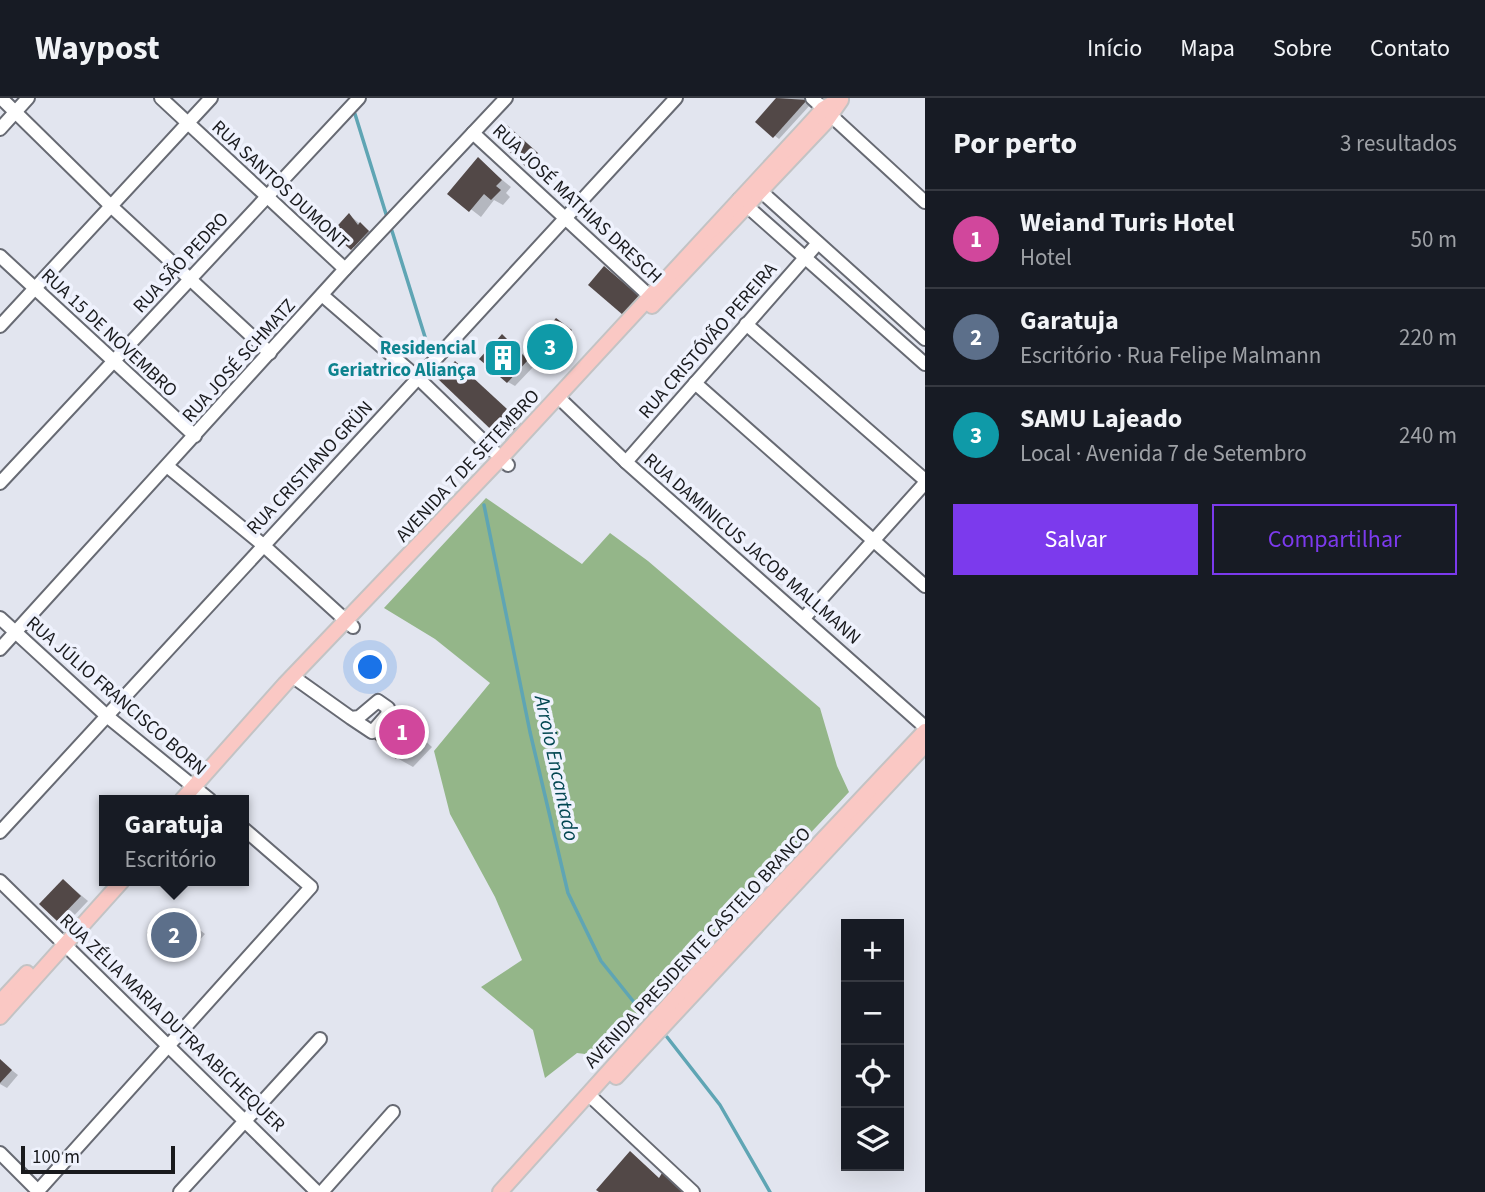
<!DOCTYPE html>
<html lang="pt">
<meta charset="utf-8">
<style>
:root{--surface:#171b24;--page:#242831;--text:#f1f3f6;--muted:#9ea1a6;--line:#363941;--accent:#7c3aed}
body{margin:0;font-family:"Source Sans 3",sans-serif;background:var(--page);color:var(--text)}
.controls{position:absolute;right:21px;bottom:21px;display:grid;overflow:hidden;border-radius:0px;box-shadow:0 7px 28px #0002}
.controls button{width:63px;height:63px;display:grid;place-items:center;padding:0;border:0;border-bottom:2px solid var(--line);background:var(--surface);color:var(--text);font:35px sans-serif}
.scale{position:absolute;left:21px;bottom:18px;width:154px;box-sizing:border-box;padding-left:7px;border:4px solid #191a1d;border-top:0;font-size:19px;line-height:24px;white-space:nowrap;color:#191a1d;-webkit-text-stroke:5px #eff2fd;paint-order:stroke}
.you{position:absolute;left:371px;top:570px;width:24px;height:24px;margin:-18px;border:5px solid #fff;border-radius:50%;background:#1a73e8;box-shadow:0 0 0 10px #1a73e833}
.badge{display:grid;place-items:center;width:46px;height:46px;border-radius:50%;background:var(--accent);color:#fff;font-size:23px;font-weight:700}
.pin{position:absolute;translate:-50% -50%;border:4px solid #fff;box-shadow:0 2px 7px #0006}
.popup{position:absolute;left:99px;top:697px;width:150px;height:91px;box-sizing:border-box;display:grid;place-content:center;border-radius:0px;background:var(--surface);filter:drop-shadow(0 2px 5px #0005);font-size:23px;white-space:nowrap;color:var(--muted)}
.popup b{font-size:26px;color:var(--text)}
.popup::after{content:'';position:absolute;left:50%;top:100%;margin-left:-14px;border:14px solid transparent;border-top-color:var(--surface)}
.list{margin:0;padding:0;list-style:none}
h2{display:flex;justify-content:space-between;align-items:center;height:91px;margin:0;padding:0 28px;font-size:30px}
h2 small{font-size:23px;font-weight:400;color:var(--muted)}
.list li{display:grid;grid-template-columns:46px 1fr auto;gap:21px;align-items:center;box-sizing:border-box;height:98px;padding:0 28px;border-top:2px solid var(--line)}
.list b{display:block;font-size:26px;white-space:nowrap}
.list p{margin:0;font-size:23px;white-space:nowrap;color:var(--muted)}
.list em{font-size:23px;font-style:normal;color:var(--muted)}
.actions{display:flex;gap:14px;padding:21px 28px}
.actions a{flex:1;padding:16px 0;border:2px solid var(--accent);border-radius:0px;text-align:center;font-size:24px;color:var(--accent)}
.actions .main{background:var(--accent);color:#fff}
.icon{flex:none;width:38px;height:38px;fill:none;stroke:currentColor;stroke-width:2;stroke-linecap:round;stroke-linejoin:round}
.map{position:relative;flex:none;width:925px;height:1094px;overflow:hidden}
header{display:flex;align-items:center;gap:42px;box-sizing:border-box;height:98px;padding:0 35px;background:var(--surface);border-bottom:2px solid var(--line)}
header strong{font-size:33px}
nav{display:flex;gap:38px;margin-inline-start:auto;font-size:24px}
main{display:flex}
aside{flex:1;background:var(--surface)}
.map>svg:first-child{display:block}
.forest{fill:#94b689}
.shadow{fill:#0003}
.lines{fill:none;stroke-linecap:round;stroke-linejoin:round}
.stream{stroke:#5fa5b4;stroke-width:3.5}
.building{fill:#524847}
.minor-casing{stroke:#676a73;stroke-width:16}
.major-casing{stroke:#c3c3c4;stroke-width:18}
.minor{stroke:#fff;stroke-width:12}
.major{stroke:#fac8c4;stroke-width:14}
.labels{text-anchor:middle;stroke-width:7;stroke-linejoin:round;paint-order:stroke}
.street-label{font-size:19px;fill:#191a1d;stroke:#eff2fd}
.culture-label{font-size:19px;font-weight:bold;fill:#0d838f;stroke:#eff2fd;text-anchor:end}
.water-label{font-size:21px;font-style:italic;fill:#024651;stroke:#eff2fd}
</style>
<header>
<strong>Waypost</strong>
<nav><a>Início</a><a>Mapa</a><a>Sobre</a><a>Contato</a></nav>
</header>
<main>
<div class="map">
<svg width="925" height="1094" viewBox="0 0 925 1094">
<rect width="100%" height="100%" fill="#e2e5ef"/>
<polygon class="forest" points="486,400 582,466 610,435 648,463 820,610 837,668 849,694 601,958 577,955 545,980 533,932 481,889 522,862 495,799 450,716 434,653 490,585 435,541 384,510"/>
<g class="shadow">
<polygon points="779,0 804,0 811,6 779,41 757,24"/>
<polygon points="512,32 542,59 532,70 527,67"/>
<polygon points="478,62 511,89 506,95 510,99 503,107 494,102 481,119 450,95"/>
<polygon points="349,117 378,140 363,157 346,143"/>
<polygon points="557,222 572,234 564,244 574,253 565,270 558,266"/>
<polygon points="503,238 535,267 515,288 508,284 489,252 500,260 507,252"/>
<polygon points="456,265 524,328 509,344 504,341"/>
<polygon points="396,621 412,631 432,649 413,669 397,660"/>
<polygon points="64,783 88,803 66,826 42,806"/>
<polygon points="177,814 205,836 196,846 186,839 181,844 182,854 164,856 156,852 169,823"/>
<polygon points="0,963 18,977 7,990 0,986"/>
</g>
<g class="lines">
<g class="stream">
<polyline points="355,16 386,116"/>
<polyline points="392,133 430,255"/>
<polyline points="484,407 530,634 568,795 601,863 645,918"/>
<polyline points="667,939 720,1007 770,1094"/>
</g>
</g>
<g class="building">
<polygon points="776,0 807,2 773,40 755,24"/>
<polygon points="507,27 538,55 526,69 495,40"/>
<polygon points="478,59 502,82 496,88 501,92 491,102 484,96 469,114 447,96"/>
<polygon points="349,115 358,127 360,124 369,133 351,152 343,145 345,143 331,135"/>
<polygon points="604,168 639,198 623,217 588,187"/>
<polygon points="556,220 572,232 562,243 568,247 559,258 562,260 557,268 532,250"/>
<polygon points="502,236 528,262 507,285 479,261 489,250 499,259 505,252 496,243"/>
<polygon points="455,263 521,324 503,343 438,281"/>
<polygon points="396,619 417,639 396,661 374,641"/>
<polygon points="63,781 81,798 57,823 39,806"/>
<polygon points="177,812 198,831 187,843 178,835 174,840 175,851 155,853 154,842 147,835 163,817 168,821"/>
<polygon points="0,961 12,972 0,985"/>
<polygon points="630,1053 659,1080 662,1075 682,1094 599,1094 596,1092"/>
</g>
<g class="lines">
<g class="minor-casing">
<g id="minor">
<polyline points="1,0 112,109 270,255"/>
<polyline points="161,0 345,171"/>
<polyline points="812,0 925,104"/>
<polyline points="0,31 28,0"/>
<polyline points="473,35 656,204"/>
<polyline points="754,87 925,241"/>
<polyline points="739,101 925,266"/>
<polyline points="0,158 195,338"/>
<polyline points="322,197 418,280 508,367"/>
<polyline points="746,226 925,382"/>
<polyline points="0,228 211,0"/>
<polyline points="695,285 925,488"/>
<polyline points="558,299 626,364 925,629"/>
<polyline points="626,364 818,145"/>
<polyline points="167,368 263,447 353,529"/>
<polyline points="0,385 359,0"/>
<polyline points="0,520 108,619 210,702"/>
<polyline points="804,520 925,385"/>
<polyline points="0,551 345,171 506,0"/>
<polyline points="292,578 351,620 359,619 378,603 388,610 387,617 372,634 351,620"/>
<polyline points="0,734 676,0"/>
<polyline points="0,783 317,1094"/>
<polyline points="588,996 693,1094"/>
<polyline points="0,1055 39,1094"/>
<polyline points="37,1094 311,789 244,731"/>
<polyline points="180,1094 320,941"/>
<polyline points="322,1094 393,1014"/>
</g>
</g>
<g class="major-casing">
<g id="major">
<polyline points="652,208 825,25 841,2"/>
<polyline points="182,702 285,586 501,360 802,34 823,11 841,0"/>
<polyline points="0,904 27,875"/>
<polyline points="0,919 122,783"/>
<polyline points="616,979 925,647"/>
<polyline points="500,1094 700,872 925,633"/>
</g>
</g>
<use href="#minor" class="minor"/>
<use href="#major" class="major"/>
</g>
<defs>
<g id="building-square" transform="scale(2.0125)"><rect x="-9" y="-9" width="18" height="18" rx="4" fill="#0f9aa8" stroke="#eff2fd"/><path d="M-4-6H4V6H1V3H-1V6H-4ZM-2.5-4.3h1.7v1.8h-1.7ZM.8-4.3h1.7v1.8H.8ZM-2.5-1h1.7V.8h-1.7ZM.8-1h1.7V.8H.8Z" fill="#fff"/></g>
</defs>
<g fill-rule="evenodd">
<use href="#building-square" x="503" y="260"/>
</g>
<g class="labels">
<g class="street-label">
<text transform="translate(281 86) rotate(43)" y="7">RUA SANTOS DUMONT</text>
<text transform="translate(578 105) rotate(43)" y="7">RUA JOSÉ MATHIAS DRESCH</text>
<text transform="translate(180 164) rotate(-47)" y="7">RUA SÃO PEDRO</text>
<text transform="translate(110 234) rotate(43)" y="7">RUA 15 DE NOVEMBRO</text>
<text transform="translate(707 242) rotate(-49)" y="7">RUA CRISTÓVÃO PEREIRA</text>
<text transform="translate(238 262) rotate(-48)" y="7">RUA JOSÉ SCHMATZ</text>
<text transform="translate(467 367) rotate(-47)" y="7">AVENIDA 7 DE SETEMBRO</text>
<text transform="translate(309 369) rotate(-47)" y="7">RUA CRISTIANO GRÜN</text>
<text transform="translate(753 450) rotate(41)" y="7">RUA DAMINICUS JACOB MALLMANN</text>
<text transform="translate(117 597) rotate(41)" y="7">RUA JÚLIO FRANCISCO BORN</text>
<text transform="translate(697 849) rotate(-47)" y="7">AVENIDA PRESIDENTE CASTELO BRANCO</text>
<text transform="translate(173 924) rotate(44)" y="7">RUA ZÉLIA MARIA DUTRA ABICHEQUER</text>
</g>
<g class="culture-label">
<text x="476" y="256">Residencial<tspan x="476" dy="22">Geriatrico Aliança</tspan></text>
</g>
<g class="water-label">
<text transform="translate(557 670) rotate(78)" y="7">Arroio Encantado</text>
</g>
</g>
</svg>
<div class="controls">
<button>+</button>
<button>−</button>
<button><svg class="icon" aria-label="locate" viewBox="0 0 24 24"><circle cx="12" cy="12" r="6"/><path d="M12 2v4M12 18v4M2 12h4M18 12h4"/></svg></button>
<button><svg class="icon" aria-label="layers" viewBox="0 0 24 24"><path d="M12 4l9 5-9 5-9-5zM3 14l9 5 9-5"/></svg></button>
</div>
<div class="scale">100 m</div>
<div class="you"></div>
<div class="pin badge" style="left:402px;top:634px;background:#d1479c">1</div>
<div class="pin badge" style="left:174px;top:837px;background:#5c6f8a">2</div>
<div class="popup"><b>Garatuja</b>Escritório</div>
<div class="pin badge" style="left:550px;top:249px;background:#0f9aa8">3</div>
</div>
<aside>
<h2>Por perto<small>3 resultados</small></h2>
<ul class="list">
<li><span class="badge" style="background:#d1479c">1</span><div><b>Weiand Turis Hotel</b><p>Hotel</p></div><em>50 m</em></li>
<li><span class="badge" style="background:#5c6f8a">2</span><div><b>Garatuja</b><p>Escritório · Rua Felipe Malmann</p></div><em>220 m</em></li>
<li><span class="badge" style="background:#0f9aa8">3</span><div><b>SAMU Lajeado</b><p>Local · Avenida 7 de Setembro</p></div><em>240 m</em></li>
</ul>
<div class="actions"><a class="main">Salvar</a><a>Compartilhar</a></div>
</aside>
</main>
